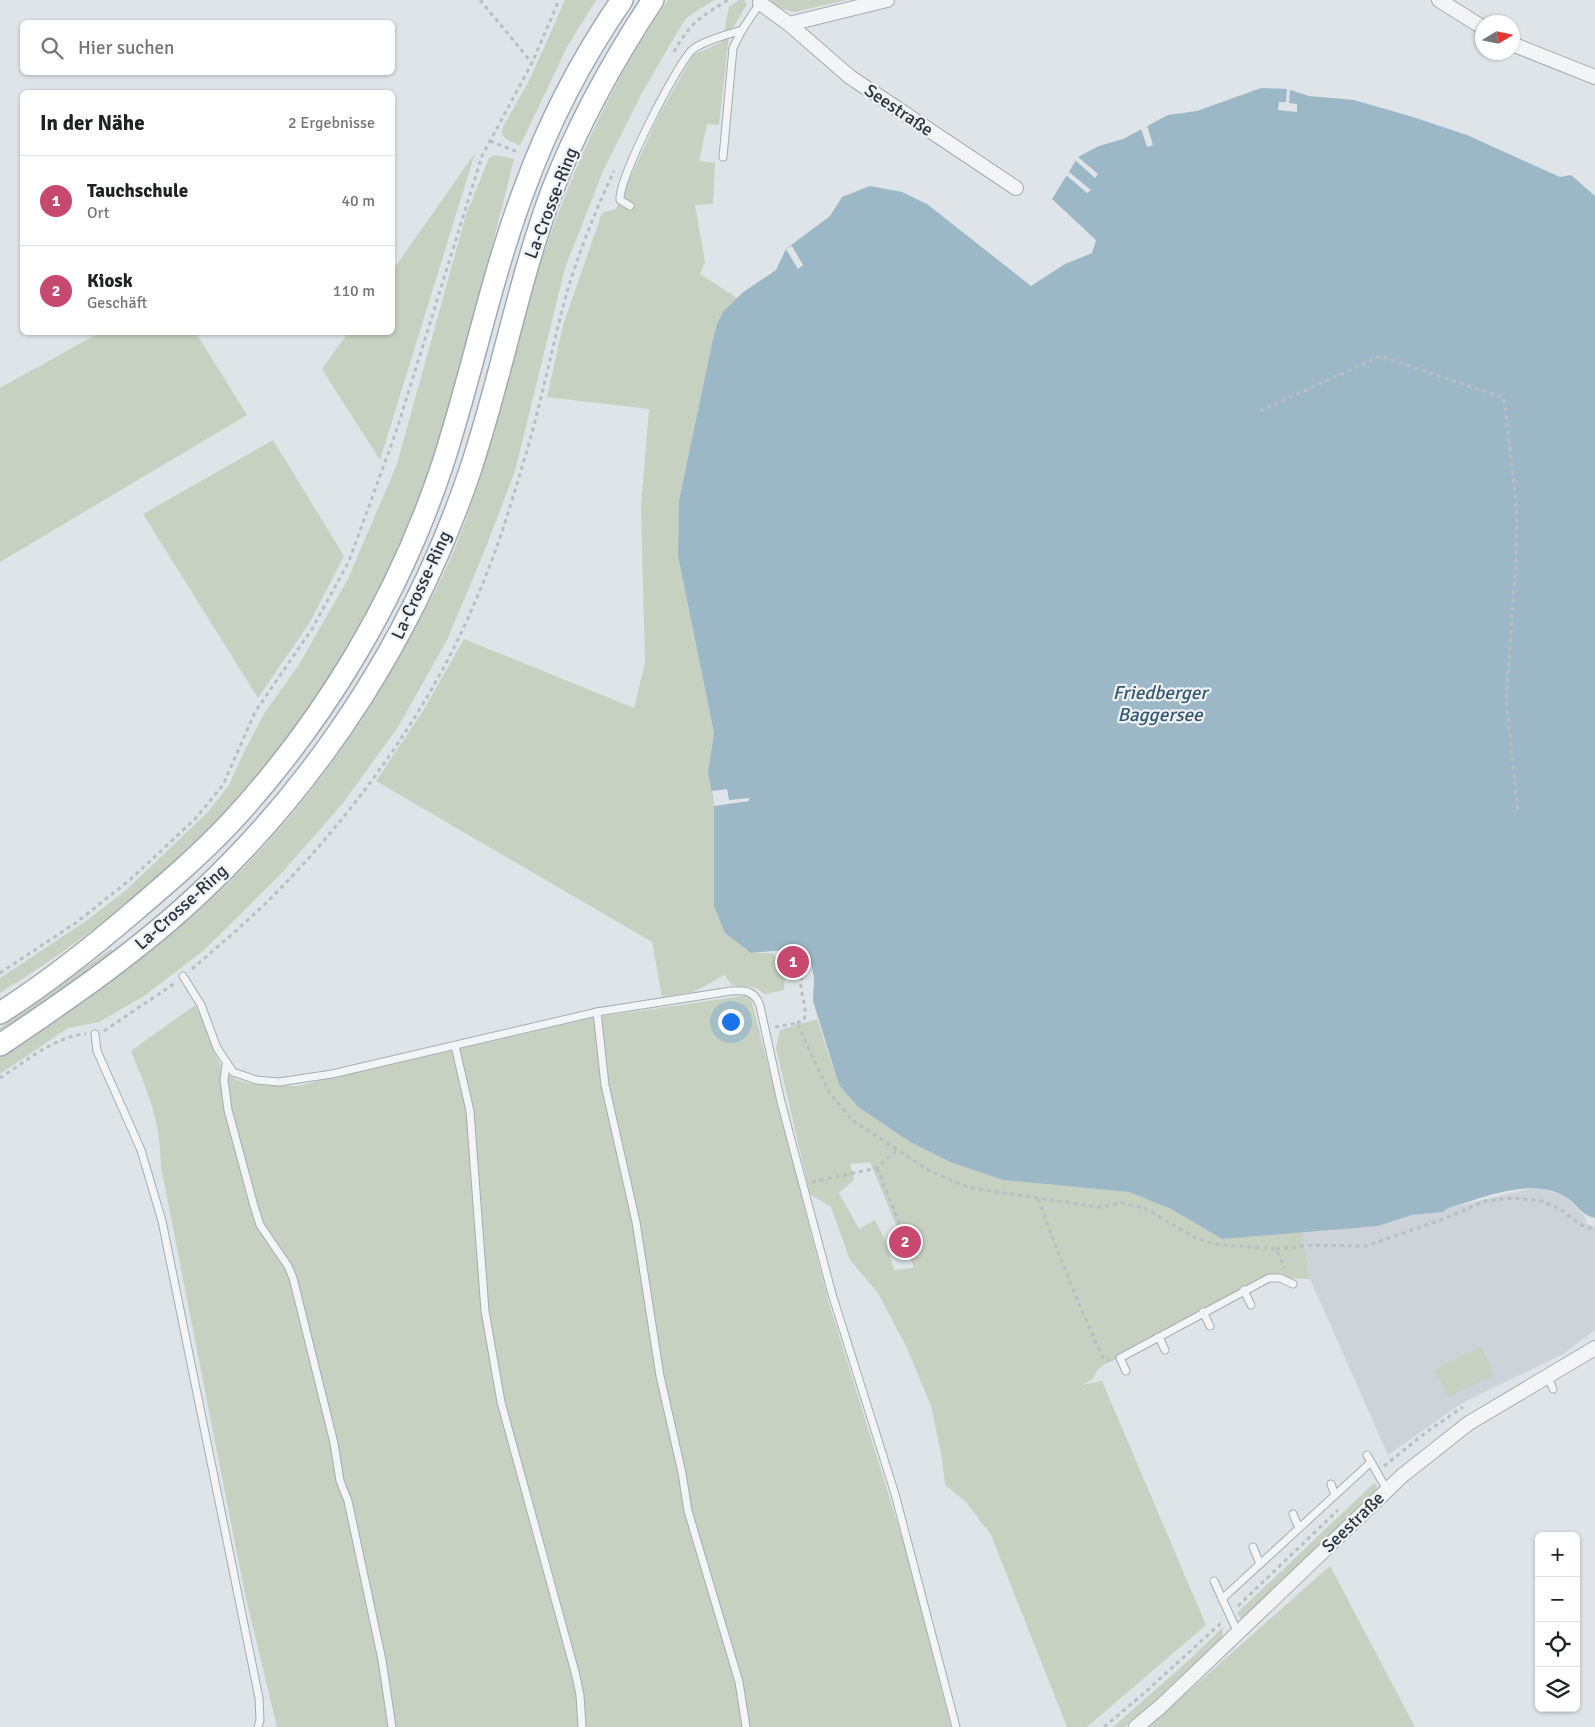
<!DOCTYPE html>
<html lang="de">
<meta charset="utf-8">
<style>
:root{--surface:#fff;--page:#f6f6f6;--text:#202124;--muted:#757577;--line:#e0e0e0;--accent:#c7496f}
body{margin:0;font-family:Signika,sans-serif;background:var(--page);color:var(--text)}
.controls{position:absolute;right:15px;bottom:15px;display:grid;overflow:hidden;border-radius:8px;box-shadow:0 1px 4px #0004}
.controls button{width:45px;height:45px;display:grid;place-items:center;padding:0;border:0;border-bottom:1px solid var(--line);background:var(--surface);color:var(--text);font:25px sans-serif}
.compass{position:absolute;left:1475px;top:15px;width:45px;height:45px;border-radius:50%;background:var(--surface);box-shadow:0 1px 4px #0004;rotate:80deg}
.you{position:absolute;left:730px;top:1021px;width:18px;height:18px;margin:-12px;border:4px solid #fff;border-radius:50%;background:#1a73e8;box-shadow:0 0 0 8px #1a73e833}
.badge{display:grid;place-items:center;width:32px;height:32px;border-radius:50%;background:var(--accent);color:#fff;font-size:16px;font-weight:700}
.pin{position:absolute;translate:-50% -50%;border:2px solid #fff;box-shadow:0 1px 5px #0006}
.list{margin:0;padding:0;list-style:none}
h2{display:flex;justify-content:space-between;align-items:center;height:65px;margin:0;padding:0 20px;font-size:21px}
h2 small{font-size:16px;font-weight:400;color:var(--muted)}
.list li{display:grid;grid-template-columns:32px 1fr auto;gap:15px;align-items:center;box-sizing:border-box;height:90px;padding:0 20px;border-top:1px solid var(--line)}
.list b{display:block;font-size:19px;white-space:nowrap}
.list p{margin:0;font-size:16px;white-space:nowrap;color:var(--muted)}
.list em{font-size:16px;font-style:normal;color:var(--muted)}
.icon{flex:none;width:28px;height:28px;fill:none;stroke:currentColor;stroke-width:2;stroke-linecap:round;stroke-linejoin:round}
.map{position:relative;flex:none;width:1595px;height:1727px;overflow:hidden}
.search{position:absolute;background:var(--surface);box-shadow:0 1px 4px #0004;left:20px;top:20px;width:375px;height:55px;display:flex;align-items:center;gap:12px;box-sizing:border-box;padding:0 18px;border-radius:8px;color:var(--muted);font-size:19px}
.panel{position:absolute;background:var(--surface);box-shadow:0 1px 4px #0004;left:20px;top:90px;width:375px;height:245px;border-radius:8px}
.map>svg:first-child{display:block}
.built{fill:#cdd3d9}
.green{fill:#c7d1c1;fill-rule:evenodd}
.water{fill:#9cb7c6}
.pier{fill:#dfe4e8}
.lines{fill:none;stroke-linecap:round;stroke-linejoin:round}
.lane-casing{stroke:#a5acb2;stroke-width:9}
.street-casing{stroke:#a5acb2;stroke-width:16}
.primary-casing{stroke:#9faab3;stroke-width:24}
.path{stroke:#babec2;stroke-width:3;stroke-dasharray:4 4;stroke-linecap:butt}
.lane{stroke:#f2f4f6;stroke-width:7}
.street{stroke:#f2f4f6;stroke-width:14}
.primary{stroke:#fff;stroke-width:21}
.labels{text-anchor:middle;stroke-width:4.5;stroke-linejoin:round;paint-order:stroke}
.street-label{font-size:18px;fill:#29343e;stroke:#eef2f5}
.water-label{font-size:19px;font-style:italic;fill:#355870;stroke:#eef2f5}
</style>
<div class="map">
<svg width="1595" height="1727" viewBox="0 0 1595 1727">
<rect width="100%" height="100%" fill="#dfe4e8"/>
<polygon class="built" points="1536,1187 1565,1196 1584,1215 1587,1224 1595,1227 1595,1330 1565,1353 1462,1403 1388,1455 1310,1279 1302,1231 1378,1226 1412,1215 1443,1212 1448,1208"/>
<g class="green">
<polygon points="565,0 596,0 567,47 520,146 506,139 502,134 503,127 530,79"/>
<path d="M 668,0 L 714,0 L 686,18 L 678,31 L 642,93 L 604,169 L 565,268 L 515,471 L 482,557 L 447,640 L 398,727 L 343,803 L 279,876 L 202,952 L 144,996 L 99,1022 L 68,1028 L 0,1074 L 0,1058 C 71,1010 144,962 207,903 C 285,832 349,747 400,655 C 422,615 445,576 461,533 C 493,446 510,355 539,267 C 571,173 611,81 668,0 Z"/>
<path d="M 739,0 L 744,0 L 747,4 L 729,35 L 719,125 L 707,124 L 699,161 L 715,163 L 713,204 L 695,205 L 705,262 L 700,274 L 737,298 C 724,311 717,321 713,339 L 679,500 L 678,556 L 714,733 L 708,772 L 714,806 L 751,953 L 773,953 L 785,974 L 784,990 L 764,994 L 757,988 L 731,985 L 725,975 L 693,992 L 662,997 L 652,942 L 376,781 L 423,711 L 464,639 L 634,708 L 645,663 L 641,506 L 649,409 L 547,397 L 563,325 L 602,213 L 616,209 L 658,117 L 693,55 L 722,42 L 729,7 Z"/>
<polygon points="770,0 846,0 795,12 781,9"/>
<polygon points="475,153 384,447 380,460 322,369 348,333 392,332 393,270"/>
<path d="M 496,155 L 514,159 C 497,228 479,297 460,366 C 453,394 447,423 437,450 C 422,490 408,534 389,573 C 301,753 170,889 0,993 L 0,978 L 86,921 L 125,891 L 208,812 L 229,785 L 244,752 L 265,712 L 298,666 L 348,579 L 397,464 L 466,215 L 489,158 Z"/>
<polygon points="99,333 196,333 247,415 0,562 0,388"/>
<polygon points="273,440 344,556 310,622 258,698 143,514"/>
<polygon points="111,949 115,952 0,1034 0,1028"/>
<path d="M 750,995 L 828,1300 L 907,1554 L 951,1727 L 277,1727 L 245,1594 L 161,1167 C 160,1119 149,1095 131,1051 L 195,1005 C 199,1012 203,1019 206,1026 C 213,1041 214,1060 226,1072 C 240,1088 277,1086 297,1086 L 597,1017 Z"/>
<path d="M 817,1019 L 839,1085 L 858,1107 L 910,1142 L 950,1162 L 1003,1180 L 1129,1192 L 1171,1209 L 1222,1239 L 1302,1231 L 1310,1279 L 1269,1278 L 1120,1358 C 1107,1362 1097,1366 1093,1379 L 1082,1385 L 1102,1381 L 1206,1625 L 1087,1727 L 1067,1727 L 991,1535 L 966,1502 L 945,1485 L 942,1458 L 931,1406 L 906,1346 L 878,1293 L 850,1260 L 831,1207 L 810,1194 L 776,1048 L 780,1030 ZM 870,1162 L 914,1268 L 913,1268 L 894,1270 L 885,1240 L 875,1220 L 859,1229 L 839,1193 L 854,1180 L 850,1164 Z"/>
<polygon points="1481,1347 1494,1375 1448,1397 1435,1370"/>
<polygon points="1374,1483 1377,1486 1378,1490 1243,1621 1237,1613"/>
<polygon points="1330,1566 1415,1727 1148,1727"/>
<polygon points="1223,1627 1222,1637 1217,1646 1125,1727 1113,1727 1188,1661"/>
</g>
<path class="water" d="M 1261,88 L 1287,89 L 1309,96 L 1354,100 L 1413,117 L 1467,135 L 1560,177 L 1571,175 L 1595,196 L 1595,1218 C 1579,1214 1577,1203 1564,1196 C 1530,1177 1483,1198 1448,1208 L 1443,1212 L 1412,1215 L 1378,1226 L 1222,1239 L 1171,1209 L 1129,1192 L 1003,1180 L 950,1162 L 910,1142 L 858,1107 L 839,1085 L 813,1001 L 814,978 L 811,962 L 804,956 L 784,950 L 751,953 L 725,933 L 714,906 L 714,806 L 708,772 L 714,733 L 678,556 L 679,500 L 713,339 L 717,324 L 723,312 L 742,293 L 776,270 L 786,249 L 830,216 L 842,197 L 870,186 L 902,192 L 927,204 L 1031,286 L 1065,264 L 1092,253 L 1096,240 L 1052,199 L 1078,157 L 1099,146 L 1123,139 L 1168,115 L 1197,111 Z"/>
<g class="pier">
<polygon points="1287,89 1290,89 1289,103 1297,104 1297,112 1278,110 1279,102 1286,102"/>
<polygon points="1146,122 1153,145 1147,147 1140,125"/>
<polygon points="1078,157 1098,174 1095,178 1075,160"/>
<polygon points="1069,172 1091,190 1087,193 1066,175"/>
<polygon points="792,246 803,265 798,269 786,249"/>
<polygon points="727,789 729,800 749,798 749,801 714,806 712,791"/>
</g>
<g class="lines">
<g class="lane-casing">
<g id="lane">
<polyline points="723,157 733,48 742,30 760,3"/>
<path d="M 630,206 L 620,200 C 618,179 676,66 692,50 C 702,41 729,34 742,30"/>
<path d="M 183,976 L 201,1005 L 217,1048 L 233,1072 L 256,1080 L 279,1082 L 332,1074 L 597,1012 L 731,991 C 746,990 755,991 760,1006 L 781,1102 L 832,1294 L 895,1494 L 956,1727"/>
<polyline points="597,1012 605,1085 636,1222 660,1376 682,1473 688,1511 739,1682 746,1727"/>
<polyline points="95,1034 97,1051 141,1150 162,1221 259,1698 260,1720 258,1727"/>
<polyline points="455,1046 470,1111 485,1311 501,1402 575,1672 580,1695 582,1727"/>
<polyline points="226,1065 224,1080 228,1110 254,1206 260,1225 288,1266 293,1278 334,1443 340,1481 348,1501 382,1660 392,1727"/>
<polyline points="1244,1290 1251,1305"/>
<polyline points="1203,1312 1210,1326"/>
<polyline points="1159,1337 1165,1350"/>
<polyline points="1126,1371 1120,1358 1269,1278 1280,1278 1293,1284"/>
<polyline points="1548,1377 1553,1389"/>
<polyline points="1367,1455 1387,1490"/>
<polyline points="1331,1484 1335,1495"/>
<polyline points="1293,1514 1299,1528"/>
<polyline points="1253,1547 1260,1564"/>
<polyline points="1214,1581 1238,1633"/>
<polyline points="1222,1599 1370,1463"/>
</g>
</g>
<g class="street-casing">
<g id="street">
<polyline points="1439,0 1482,27"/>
<polyline points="760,3 789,24 850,77 1016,188"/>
<polyline points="789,24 887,0"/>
<polyline points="1512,44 1595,77"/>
<polyline points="1136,1727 1160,1707 1403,1475 1469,1423 1595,1348"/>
</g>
</g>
<g class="primary-casing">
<g id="primary">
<path d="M 0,1013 C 47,983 90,949 132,913 C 166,884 200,855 231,822 C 325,720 398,598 442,466 C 472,375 490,280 524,190 C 548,124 582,58 622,0"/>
<path d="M 0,1045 C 70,998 141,949 202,891 C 324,776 416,630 470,471 C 501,379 518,282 552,191 C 578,124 614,59 653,0"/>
</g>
</g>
<g class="path">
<polyline points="480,0 532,63"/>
<path d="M 674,52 C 690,23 700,17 728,0"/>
<polyline points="490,141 518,152"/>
<polyline points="1260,411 1380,356 1504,398 1515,492 1517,522 1516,560 1506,700 1518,812"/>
<path d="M 192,969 C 216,948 241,927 264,905 C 353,817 434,705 480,590 C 497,550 510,508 522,467 C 540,410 551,350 567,292 C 579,252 596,209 614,171"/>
<polyline points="0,973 77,922 132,878 195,819 223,785 255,712 312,629 349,561 396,432 482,156 532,63 559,0"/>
<path d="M 797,1023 L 804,1020 C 809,1002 794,986 805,970"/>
<polyline points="775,1027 797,1023 829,1092 852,1120 930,1171 970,1188 1099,1207 1124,1203 1146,1209 1196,1238 1214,1244 1276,1249 1285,1268"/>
<polyline points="104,1031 175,983"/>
<path d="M 0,1078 C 25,1062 55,1036 86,1034"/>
<polyline points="877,1168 902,1230"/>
<polyline points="812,1182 877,1168 897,1150"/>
<path d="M 1038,1199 C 1058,1253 1079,1306 1103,1358 L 1110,1361"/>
<polyline points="1276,1249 1311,1245 1366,1246 1441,1220 1485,1201 1513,1198 1542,1201 1560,1209 1581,1225 1595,1230"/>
<polyline points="1384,1466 1429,1430 1463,1407"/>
<polyline points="1238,1606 1338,1510"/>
<polyline points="1104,1727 1141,1696 1221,1623"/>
</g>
<use href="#lane" class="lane"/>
<use href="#street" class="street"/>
<use href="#primary" class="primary"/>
</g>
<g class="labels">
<g class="street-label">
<text transform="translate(899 110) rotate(34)" y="6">Seestraße</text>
<text transform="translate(551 203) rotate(-69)" y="6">La-Crosse-Ring</text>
<text transform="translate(421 585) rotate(-65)" y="6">La-Crosse-Ring</text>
<text transform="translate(181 907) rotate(-42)" y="6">La-Crosse-Ring</text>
<text transform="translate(1353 1522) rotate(-44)" y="6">Seestraße</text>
</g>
<g class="water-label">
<text x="1160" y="699">Friedberger<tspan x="1160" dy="22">Baggersee</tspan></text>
</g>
</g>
</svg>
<div class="controls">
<button>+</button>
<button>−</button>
<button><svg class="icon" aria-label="locate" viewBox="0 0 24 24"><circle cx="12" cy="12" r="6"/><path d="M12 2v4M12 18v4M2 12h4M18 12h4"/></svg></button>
<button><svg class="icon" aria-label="layers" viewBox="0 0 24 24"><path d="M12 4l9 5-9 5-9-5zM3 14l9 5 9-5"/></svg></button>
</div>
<svg class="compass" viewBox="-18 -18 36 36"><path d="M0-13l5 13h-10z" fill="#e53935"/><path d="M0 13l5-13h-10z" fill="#757577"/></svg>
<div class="you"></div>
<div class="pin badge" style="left:793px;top:962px">1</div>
<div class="pin badge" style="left:905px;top:1242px">2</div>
<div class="search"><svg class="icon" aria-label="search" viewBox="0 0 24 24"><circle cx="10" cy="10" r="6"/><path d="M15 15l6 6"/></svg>Hier suchen</div>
<section class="panel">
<h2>In der Nähe<small>2 Ergebnisse</small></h2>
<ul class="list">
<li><span class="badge">1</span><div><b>Tauchschule</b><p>Ort</p></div><em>40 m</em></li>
<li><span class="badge">2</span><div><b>Kiosk</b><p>Geschäft</p></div><em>110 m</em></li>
</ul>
</section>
</div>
